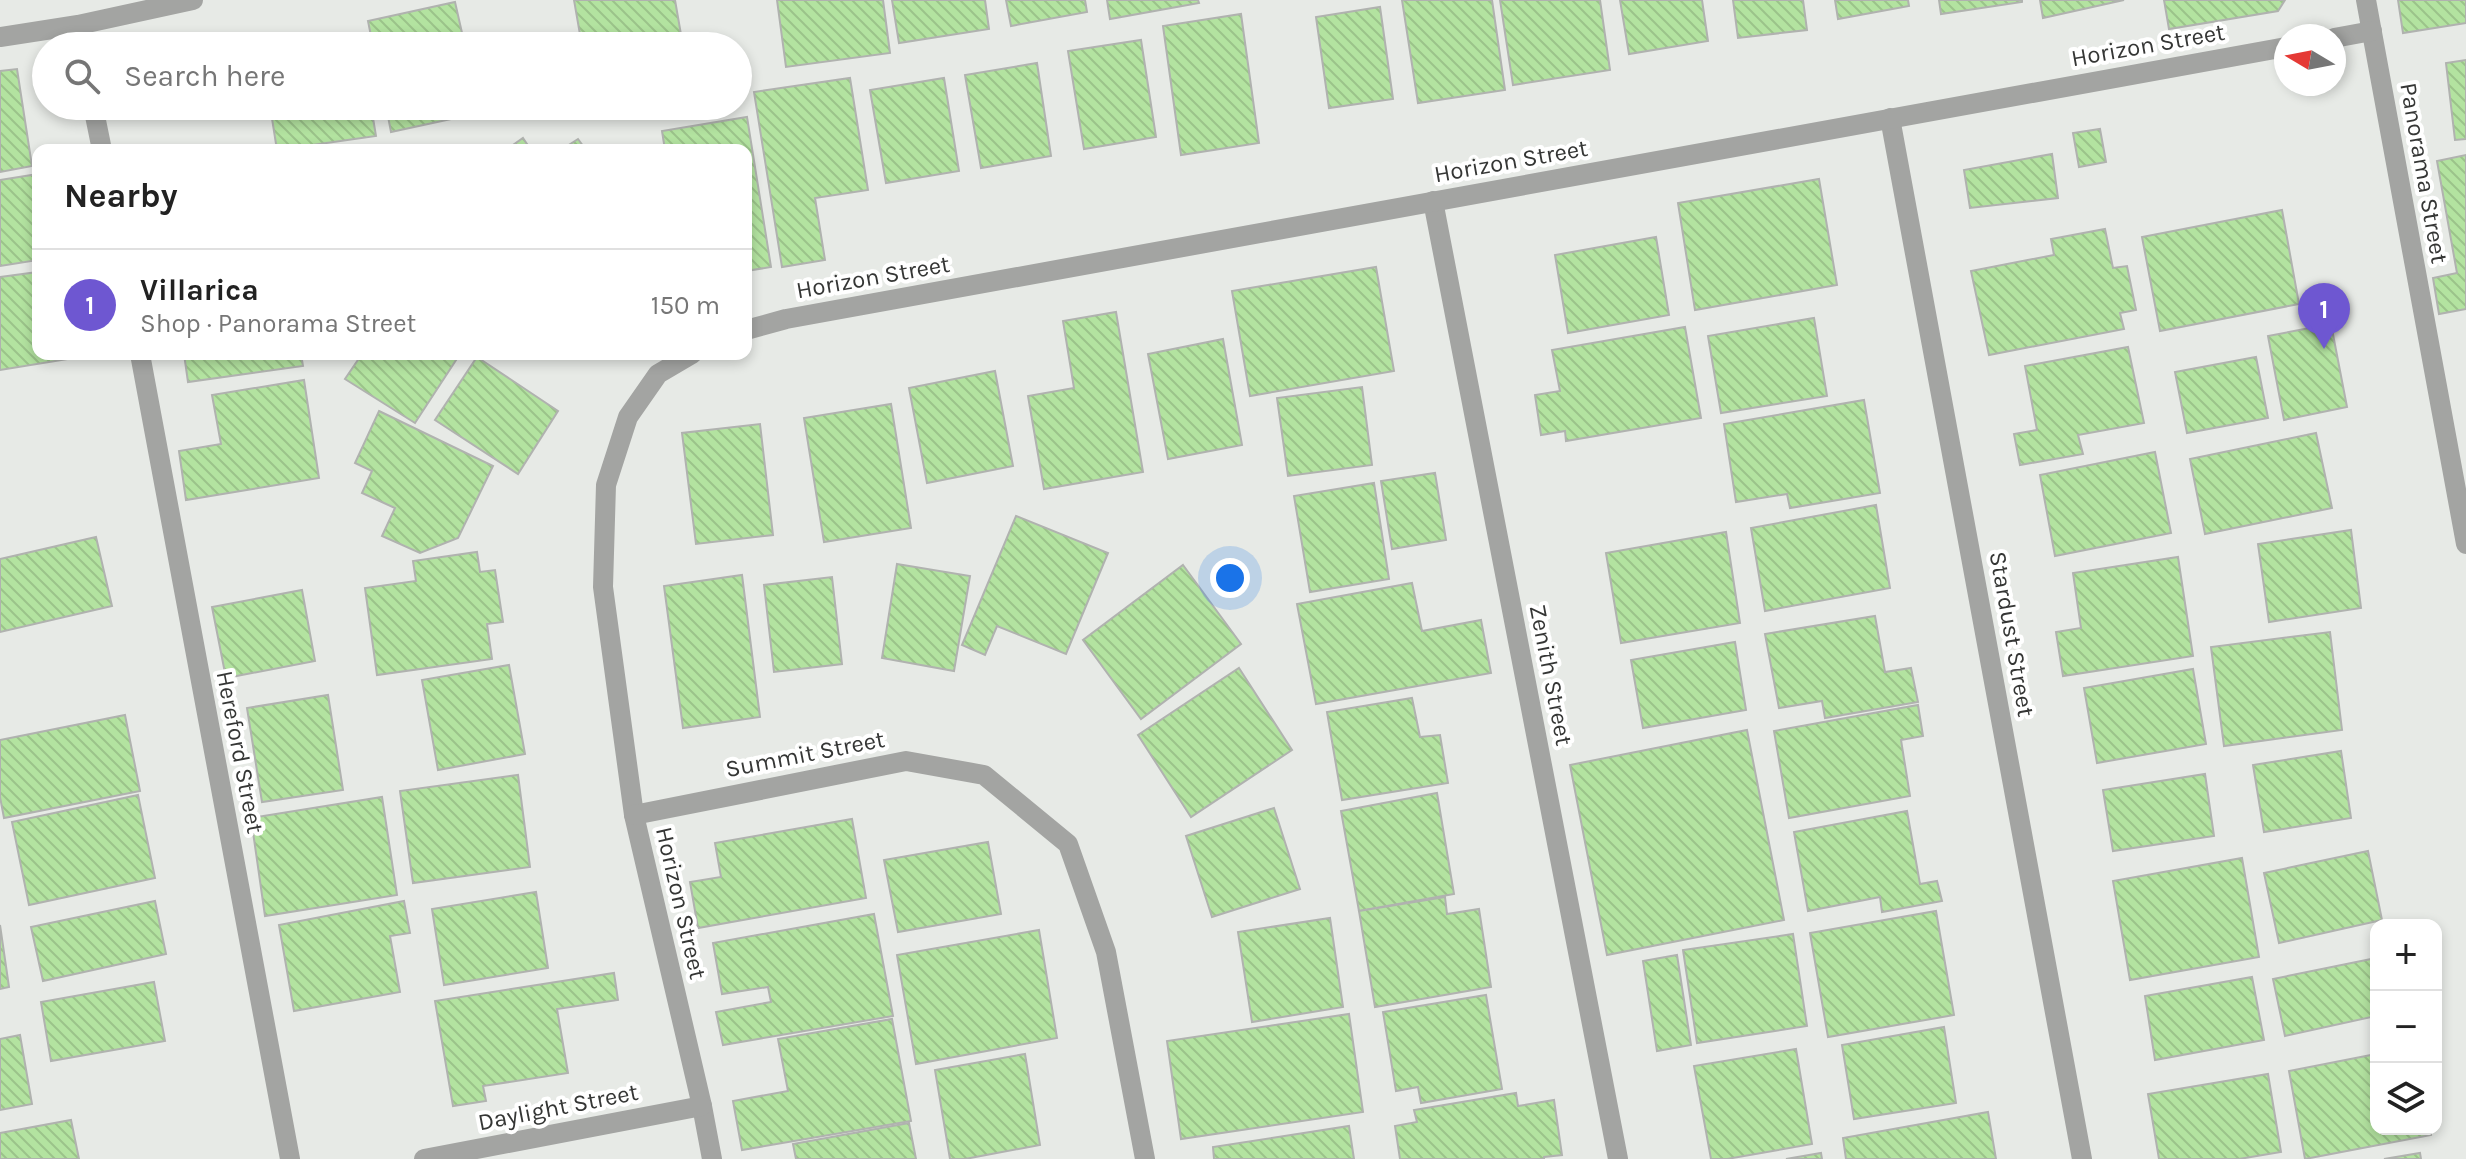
<!DOCTYPE html>
<meta charset="utf-8">
<style>
:root{--surface:#fff;--page:#f2f2f2;--text:#222;--muted:#767676;--line:#e0e0e0;--accent:#6e57d1}
body{margin:0;font-family:Karla,sans-serif;background:var(--page);color:var(--text)}
.controls{position:absolute;right:24px;bottom:24px;display:grid;overflow:hidden;border-radius:16px;box-shadow:0 4px 12px #0003}
.controls button{width:72px;height:72px;display:grid;place-items:center;padding:0;border:0;border-bottom:2px solid var(--line);background:var(--surface);color:var(--text);font:40px sans-serif}
.compass{position:absolute;left:2274px;top:24px;width:72px;height:72px;border-radius:50%;background:var(--surface);box-shadow:0 4px 12px #0003;rotate:280deg}
.you{position:absolute;left:1230px;top:578px;width:28px;height:28px;margin:-20px;border:6px solid #fff;border-radius:50%;background:#1a73e8;box-shadow:0 0 0 12px #1a73e833}
.badge{display:grid;place-items:center;width:52px;height:52px;border-radius:50%;background:var(--accent);color:#fff;font-size:26px;font-weight:700}
.pin{position:absolute;translate:-50% -66px;filter:drop-shadow(0 2px 4px #0008)}
.pin::after{content:'';position:absolute;top:42px;width:28px;height:24px;background:inherit;clip-path:polygon(0 0,100% 0,50% 100%)}
.list{margin:0;padding:0;list-style:none}
h2{display:flex;justify-content:space-between;align-items:center;height:104px;margin:0;padding:0 32px;font-size:34px}
h2 small{font-size:26px;font-weight:400;color:var(--muted)}
.list li{display:grid;grid-template-columns:52px 1fr auto;gap:24px;align-items:center;box-sizing:border-box;height:112px;padding:0 32px;border-top:2px solid var(--line)}
.list b{display:block;font-size:30px;white-space:nowrap}
.list p{margin:0;font-size:26px;white-space:nowrap;color:var(--muted)}
.list em{font-size:26px;font-style:normal;color:var(--muted)}
.icon{flex:none;width:44px;height:44px;fill:none;stroke:currentColor;stroke-width:2;stroke-linecap:round;stroke-linejoin:round}
.map{position:relative;flex:none;width:2466px;height:1159px;overflow:hidden}
.search{position:absolute;background:var(--surface);box-shadow:0 4px 12px #0003;left:32px;top:32px;width:720px;height:88px;display:flex;align-items:center;gap:20px;box-sizing:border-box;padding:0 28px;border-radius:44px;color:var(--muted);font-size:30px}
.panel{position:absolute;background:var(--surface);box-shadow:0 4px 12px #0003;left:32px;top:144px;width:720px;height:216px;border-radius:16px}
.map>svg:first-child{display:block}
.building{fill:url(#building-back-hatch);stroke:#b0b2af;stroke-width:2}
.lines{fill:none;stroke-linecap:round;stroke-linejoin:round}
.minor{stroke:#a3a4a2;stroke-width:20}
.labels{text-anchor:middle;stroke-width:8;stroke-linejoin:round;paint-order:stroke}
.street-label{font-size:24px;fill:#353635;stroke:#fff}
</style>
<div class="map">
<svg width="2466" height="1159" viewBox="0 0 2466 1159">
<defs>
<pattern id="building-back-hatch" width="6" height="6" patternUnits="userSpaceOnUse" patternTransform="scale(2)"><rect width="6" height="6" fill="#b3e3a0"/><path d="M-1 5l2 2M0 0l6 6M5-1l2 2" fill="none" stroke="#9bc38a"/></pattern>
</defs>
<rect width="100%" height="100%" fill="#e7eae6"/>
<g class="building">
<polygon points="574,0 675,0 683,46 582,46"/>
<polygon points="777,0 883,0 890,53 786,67"/>
<polygon points="892,0 985,0 989,29 899,43"/>
<polygon points="1006,0 1085,0 1087,12 1011,26"/>
<polygon points="1107,0 1198,0 1199,3 1110,19"/>
<polygon points="1402,0 1492,0 1505,90 1418,103"/>
<polygon points="1500,0 1600,0 1610,70 1513,85"/>
<polygon points="1620,0 1702,0 1708,41 1629,54"/>
<polygon points="1733,0 1803,0 1807,30 1738,38"/>
<polygon points="1835,0 1908,0 1909,6 1838,19"/>
<polygon points="1939,0 2022,0 2022,2 1941,14"/>
<polygon points="2040,0 2124,0 2043,18"/>
<polygon points="2164,0 2285,0 2278,11 2169,29"/>
<polygon points="2398,0 2466,0 2466,23 2403,33"/>
<polygon points="455,2 465,46 373,46 368,21"/>
<polygon points="1380,7 1393,99 1329,108 1316,17"/>
<polygon points="1241,14 1259,143 1181,155 1163,26"/>
<polygon points="1141,40 1156,137 1084,149 1068,51"/>
<polygon points="2466,60 2466,139 2455,140 2446,63"/>
<polygon points="1037,63 1051,156 981,168 965,75"/>
<polygon points="17,69 32,166 0,172 0,71"/>
<polygon points="850,78 868,190 815,198 825,260 782,267 754,92"/>
<polygon points="944,78 959,171 886,183 870,90"/>
<polygon points="270,106 371,106 376,136 277,150"/>
<polygon points="386,106 478,106 479,113 391,132"/>
<polygon points="747,117 771,267 746,271 746,150 665,150 662,131"/>
<polygon points="2100,129 2106,162 2079,167 2073,133"/>
<polygon points="523,138 531,150 506,150"/>
<polygon points="578,139 586,150 561,150"/>
<polygon points="2052,154 2058,198 1970,208 1964,170"/>
<polygon points="2466,155 2466,309 2439,314 2433,278 2457,273 2437,161"/>
<polygon points="38,174 38,260 0,266 0,180"/>
<polygon points="1819,179 1837,285 1695,310 1678,203"/>
<polygon points="2282,210 2299,304 2160,331 2142,237"/>
<polygon points="2105,229 2113,268 2127,266 2136,310 2120,313 2124,329 1989,355 1971,271 2054,255 2051,239"/>
<polygon points="1656,237 1669,315 1568,333 1555,255"/>
<polygon points="1376,267 1394,371 1250,396 1232,291"/>
<polygon points="38,272 38,354 73,354 74,358 0,370 0,277"/>
<polygon points="1116,312 1143,472 1044,489 1028,396 1074,388 1063,321"/>
<polygon points="1814,318 1827,396 1721,413 1708,336"/>
<polygon points="2331,324 2347,407 2284,420 2268,336"/>
<polygon points="1685,327 1701,418 1566,441 1565,431 1541,435 1535,395 1560,391 1552,350"/>
<polygon points="1223,339 1242,445 1168,459 1148,354"/>
<polygon points="2128,347 2144,423 2078,435 2083,454 2020,465 2014,434 2037,430 2025,366"/>
<polygon points="184,354 301,354 303,366 188,382"/>
<polygon points="362,354 460,354 415,423 345,379"/>
<polygon points="477,357 558,411 518,474 435,420"/>
<polygon points="2256,357 2268,418 2187,433 2175,372"/>
<polygon points="995,371 1013,466 927,483 909,388"/>
<polygon points="304,380 319,478 186,500 179,451 221,444 212,395"/>
<polygon points="1362,387 1372,465 1288,476 1277,398"/>
<polygon points="1864,400 1880,493 1790,508 1787,494 1736,502 1724,424"/>
<polygon points="891,404 911,528 824,542 804,418"/>
<polygon points="379,411 493,466 458,538 420,553 382,536 395,508 362,493 372,471 355,463"/>
<polygon points="760,424 773,535 696,544 682,433"/>
<polygon points="2316,433 2332,508 2205,534 2190,459"/>
<polygon points="2155,452 2171,533 2055,556 2040,475"/>
<polygon points="1435,473 1446,540 1392,549 1381,481"/>
<polygon points="1374,483 1389,579 1310,592 1294,496"/>
<polygon points="1876,505 1890,588 1765,611 1751,528"/>
<polygon points="1016,516 1108,553 1066,654 997,626 985,655 962,645"/>
<polygon points="2351,530 2361,608 2269,622 2258,544"/>
<polygon points="1726,532 1740,623 1621,643 1606,553"/>
<polygon points="96,537 112,606 0,632 0,559"/>
<polygon points="477,552 480,572 495,570 503,622 487,624 492,659 377,675 365,588 416,581 413,561"/>
<polygon points="2178,557 2193,656 2063,676 2056,632 2081,628 2073,573"/>
<polygon points="897,564 970,576 954,671 882,658"/>
<polygon points="1183,565 1241,644 1141,719 1083,640"/>
<polygon points="742,575 760,717 683,728 664,586"/>
<polygon points="832,577 842,664 774,672 764,585"/>
<polygon points="1412,583 1422,631 1481,620 1491,673 1316,704 1297,604"/>
<polygon points="302,590 315,661 226,678 212,607"/>
<polygon points="1875,616 1885,672 1911,668 1918,702 1825,718 1822,701 1779,708 1765,634"/>
<polygon points="2330,632 2342,730 2224,746 2211,647"/>
<polygon points="1735,642 1746,710 1643,728 1631,660"/>
<polygon points="509,665 525,754 438,770 422,680"/>
<polygon points="1239,668 1292,750 1191,817 1138,735"/>
<polygon points="2193,669 2206,744 2097,763 2084,688"/>
<polygon points="328,695 343,790 262,802 247,708"/>
<polygon points="1412,698 1420,737 1440,735 1448,783 1342,800 1327,712"/>
<polygon points="1918,705 1923,736 1901,740 1910,796 1789,818 1774,731"/>
<polygon points="125,715 140,791 4,818 0,797 0,740"/>
<polygon points="1747,730 1784,920 1607,955 1570,765"/>
<polygon points="2341,751 2351,818 2264,832 2253,765"/>
<polygon points="2205,774 2214,836 2113,851 2103,790"/>
<polygon points="518,775 530,867 413,883 400,791"/>
<polygon points="1437,793 1454,894 1359,911 1341,811"/>
<polygon points="138,795 155,878 29,905 12,822"/>
<polygon points="382,797 397,895 265,916 251,818"/>
<polygon points="1274,808 1300,889 1212,917 1186,836"/>
<polygon points="1907,811 1920,884 1937,881 1942,901 1882,912 1880,897 1808,911 1794,832"/>
<polygon points="852,819 866,898 698,928 690,882 721,877 715,843"/>
<polygon points="988,842 1001,914 898,932 884,860"/>
<polygon points="2368,851 2382,920 2279,943 2264,873"/>
<polygon points="2242,858 2259,957 2130,980 2113,881"/>
<polygon points="536,892 548,968 444,985 432,909"/>
<polygon points="1445,897 1447,914 1479,909 1491,987 1375,1007 1359,911"/>
<polygon points="155,901 166,954 43,981 31,927"/>
<polygon points="404,901 410,933 390,936 400,992 294,1011 279,925"/>
<polygon points="1936,911 1954,1015 1828,1037 1810,933"/>
<polygon points="874,914 893,1016 723,1045 716,1012 771,1002 768,987 722,994 713,943"/>
<polygon points="1330,918 1343,1007 1252,1022 1238,932"/>
<polygon points="0,925 9,987 0,989"/>
<polygon points="1039,930 1057,1038 916,1064 897,955"/>
<polygon points="1793,934 1807,1026 1697,1043 1683,950"/>
<polygon points="1677,955 1691,1045 1657,1051 1643,961"/>
<polygon points="2376,958 2376,1016 2285,1036 2273,979"/>
<polygon points="614,973 618,1000 557,1009 568,1073 483,1086 486,1101 453,1106 435,1001"/>
<polygon points="2252,977 2264,1040 2155,1060 2145,996"/>
<polygon points="154,982 165,1041 51,1061 41,1002"/>
<polygon points="1486,995 1502,1089 1421,1103 1418,1087 1396,1091 1383,1012"/>
<polygon points="1349,1014 1363,1112 1181,1139 1167,1041"/>
<polygon points="892,1019 911,1121 742,1150 733,1101 788,1091 778,1039"/>
<polygon points="1944,1027 1956,1103 1854,1119 1842,1045"/>
<polygon points="20,1035 32,1104 0,1110 0,1039"/>
<polygon points="1796,1049 1812,1144 1727,1159 1711,1159 1694,1066"/>
<polygon points="1025,1054 1040,1145 965,1159 950,1159 935,1070"/>
<polygon points="2376,1054 2376,1129 2430,1129 2431,1135 2305,1159 2289,1071"/>
<polygon points="2268,1074 2281,1152 2239,1159 2159,1159 2148,1094"/>
<polygon points="1516,1093 1518,1106 1554,1100 1562,1155 1544,1157 1544,1159 1400,1159 1395,1126 1417,1122 1414,1110"/>
<polygon points="1988,1112 1996,1159 1846,1159 1843,1138"/>
<polygon points="71,1120 79,1159 0,1159 0,1133"/>
<polygon points="909,1123 916,1159 796,1159 793,1144"/>
<polygon points="1349,1126 1354,1159 1214,1159 1213,1147"/>
<polygon points="1821,1153 1822,1159 1786,1159"/>
<polygon points="2420,1153 2421,1159 2384,1159"/>
</g>
<g class="lines">
<g class="minor">
<polyline points="2366,0 2466,544"/>
<polyline points="0,37 78,25 193,0"/>
<polyline points="2334,38 2372,31"/>
<polyline points="93,106 102,150"/>
<polyline points="1890,118 2082,1159"/>
<polyline points="1433,201 1618,1159"/>
<polyline points="746,330 786,319 2286,47"/>
<polyline points="140,354 290,1159"/>
<polyline points="692,354 658,374 628,417 606,485 603,587 634,815 702,1106 712,1159"/>
<polyline points="634,815 906,761 984,775 1068,844 1106,952 1145,1159"/>
<polyline points="424,1159 702,1106"/>
</g>
</g>
<g class="labels">
<g class="street-label">
<text transform="translate(2148 45) rotate(-10)" y="8">Horizon Street</text>
<text transform="translate(1511 161) rotate(-10)" y="8">Horizon Street</text>
<text transform="translate(2424 173) rotate(80)" y="8">Panorama Street</text>
<text transform="translate(873 277) rotate(-10)" y="8">Horizon Street</text>
<text transform="translate(2012 634) rotate(80)" y="8">Stardust Street</text>
<text transform="translate(1551 675) rotate(79)" y="8">Zenith Street</text>
<text transform="translate(240 752) rotate(79)" y="8">Hereford Street</text>
<text transform="translate(805 754) rotate(-11)" y="8">Summit Street</text>
<text transform="translate(681 903) rotate(77)" y="8">Horizon Street</text>
<text transform="translate(558 1107) rotate(-11)" y="8">Daylight Street</text>
</g>
</g>
</svg>
<div class="controls">
<button>+</button>
<button>−</button>
<button><svg class="icon" aria-label="layers" viewBox="0 0 24 24"><path d="M12 4l9 5-9 5-9-5zM3 14l9 5 9-5"/></svg></button>
</div>
<svg class="compass" viewBox="-18 -18 36 36"><path d="M0-13l5 13h-10z" fill="#e53935"/><path d="M0 13l5-13h-10z" fill="#767676"/></svg>
<div class="you"></div>
<div class="pin badge" style="left:2324px;top:349px">1</div>
<div class="search"><svg class="icon" aria-label="search" viewBox="0 0 24 24"><circle cx="10" cy="10" r="6"/><path d="M15 15l6 6"/></svg>Search here</div>
<section class="panel">
<h2>Nearby<small></small></h2>
<ul class="list">
<li><span class="badge">1</span><div><b>Villarica</b><p>Shop · Panorama Street</p></div><em>150 m</em></li>
</ul>
</section>
</div>
